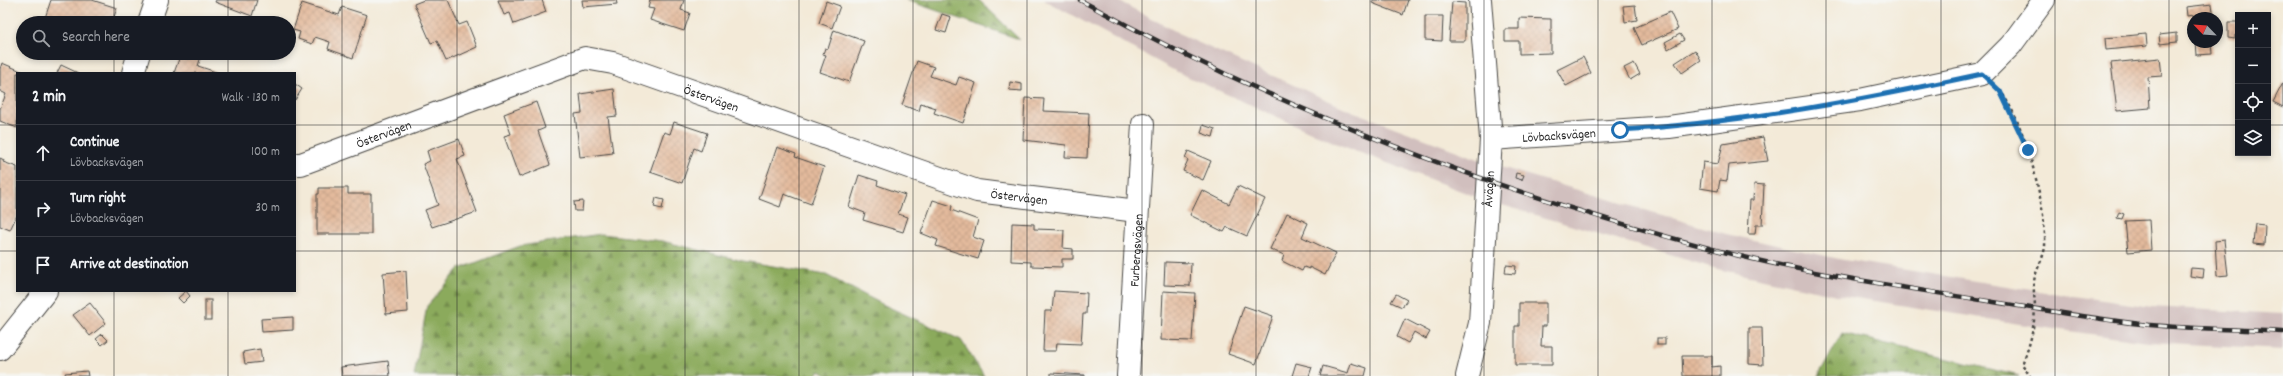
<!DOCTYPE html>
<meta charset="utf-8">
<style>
:root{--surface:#171b24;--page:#20242c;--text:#f1f3f6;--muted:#9ea1a6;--line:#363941}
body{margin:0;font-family:Dekko,sans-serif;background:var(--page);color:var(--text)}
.controls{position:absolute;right:12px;top:12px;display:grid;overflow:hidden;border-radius:0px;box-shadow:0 2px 6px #0003}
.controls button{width:36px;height:36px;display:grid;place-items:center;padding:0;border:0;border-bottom:1px solid var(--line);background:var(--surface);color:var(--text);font:20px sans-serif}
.compass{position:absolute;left:2187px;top:12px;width:36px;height:36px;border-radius:50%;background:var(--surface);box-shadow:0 2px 6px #0003;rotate:295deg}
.stop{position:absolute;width:12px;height:12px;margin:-9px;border:3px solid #1f6fb2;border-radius:50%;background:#fff}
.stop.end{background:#1f6fb2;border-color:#fff;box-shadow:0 1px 4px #0008}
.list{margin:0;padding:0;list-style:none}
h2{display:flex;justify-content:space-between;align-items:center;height:52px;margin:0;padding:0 16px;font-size:17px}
h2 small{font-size:13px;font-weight:400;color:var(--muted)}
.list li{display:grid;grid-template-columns:26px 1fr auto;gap:12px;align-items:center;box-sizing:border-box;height:56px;padding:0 16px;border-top:1px solid var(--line)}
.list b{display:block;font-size:15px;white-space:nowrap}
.list p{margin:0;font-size:13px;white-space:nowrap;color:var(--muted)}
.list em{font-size:13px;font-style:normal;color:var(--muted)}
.icon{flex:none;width:22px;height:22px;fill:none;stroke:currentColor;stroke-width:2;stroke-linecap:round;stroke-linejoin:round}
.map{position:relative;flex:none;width:2283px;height:376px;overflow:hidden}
.search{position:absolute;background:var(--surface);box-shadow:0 2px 6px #0003;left:16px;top:16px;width:280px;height:44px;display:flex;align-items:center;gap:10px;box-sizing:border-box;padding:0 14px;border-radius:22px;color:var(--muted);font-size:15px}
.panel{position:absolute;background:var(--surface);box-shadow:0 2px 6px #0003;left:16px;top:72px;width:280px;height:220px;border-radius:0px}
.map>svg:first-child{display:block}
.industrial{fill:#d1bfbe}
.forest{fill:url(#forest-firs);stroke:#5b6a44}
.building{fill:url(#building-cross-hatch)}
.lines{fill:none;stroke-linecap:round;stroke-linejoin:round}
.street-casing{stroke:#494845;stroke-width:24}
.path{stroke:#494845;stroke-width:2.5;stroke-dasharray:3 3;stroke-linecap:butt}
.street{stroke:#fff;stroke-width:22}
.rail-casing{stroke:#2b2b2b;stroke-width:4.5}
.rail{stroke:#f6f6f2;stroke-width:3;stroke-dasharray:9;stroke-linecap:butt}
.route{stroke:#1f6fb2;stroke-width:5}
.grid{fill:none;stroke:#2b2b2b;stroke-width:1;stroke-opacity:0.55}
.labels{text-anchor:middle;stroke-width:3;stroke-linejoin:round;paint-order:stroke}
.street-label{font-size:13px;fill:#2b2b2b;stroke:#f6f6f2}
</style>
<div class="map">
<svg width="2283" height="376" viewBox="0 0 2283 376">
<defs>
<pattern id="forest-firs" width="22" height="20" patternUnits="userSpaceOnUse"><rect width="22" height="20" fill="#8baa5c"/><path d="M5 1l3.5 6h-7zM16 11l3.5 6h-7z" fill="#728b4c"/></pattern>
<pattern id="building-cross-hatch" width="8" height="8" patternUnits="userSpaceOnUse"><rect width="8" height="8" fill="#e3ba9c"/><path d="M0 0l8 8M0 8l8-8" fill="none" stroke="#c3a087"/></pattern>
</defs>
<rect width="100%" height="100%" fill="#f6f6f2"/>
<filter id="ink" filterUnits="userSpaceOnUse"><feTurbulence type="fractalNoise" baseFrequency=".025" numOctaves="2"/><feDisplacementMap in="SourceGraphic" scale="8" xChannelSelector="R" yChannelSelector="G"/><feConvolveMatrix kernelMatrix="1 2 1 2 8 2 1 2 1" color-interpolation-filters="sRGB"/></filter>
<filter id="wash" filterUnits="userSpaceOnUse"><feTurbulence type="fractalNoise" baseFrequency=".012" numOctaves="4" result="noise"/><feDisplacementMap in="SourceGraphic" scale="16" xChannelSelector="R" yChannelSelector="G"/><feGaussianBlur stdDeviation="0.9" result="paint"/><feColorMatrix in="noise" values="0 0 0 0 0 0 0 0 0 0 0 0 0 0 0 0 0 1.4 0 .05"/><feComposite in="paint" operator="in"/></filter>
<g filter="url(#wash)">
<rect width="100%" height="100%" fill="#f3ead8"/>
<polygon class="industrial" points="1044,0 1117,0 1190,39 1354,112 1494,165 1726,234 1844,260 2038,291 2152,307 2283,314 2283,349 2148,342 2032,326 1837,295 1717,269 1482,199 1340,145 1175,71"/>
<g class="forest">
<polygon points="906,0 979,0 1019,39"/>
<polygon points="601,234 662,241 743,261 826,275 882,304 961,340 984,376 828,376 820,371 813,376 414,376 427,306 459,269 520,246"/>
<polygon points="1842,333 2019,376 1818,376"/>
</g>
<g id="blocks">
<g class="building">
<polygon points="51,0 92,0 117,8 112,23 58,23 45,18"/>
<polygon points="216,0 257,0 252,16 215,2"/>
<polygon points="424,0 448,0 459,25 467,22 477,47 446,61 437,41 431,43 414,4"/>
<polygon points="498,0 542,0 546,12 514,24 510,13 504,15"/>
<polygon points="582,0 616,0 617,4 583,7"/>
<polygon points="650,0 684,0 681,10 690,13 684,31 650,20 654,9 648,8"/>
<polygon points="1373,0 1408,0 1403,15 1372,3"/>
<polygon points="826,1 840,6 832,28 819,23"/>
<polygon points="1452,2 1465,3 1465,41 1449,41"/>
<polygon points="302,3 339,15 342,7 367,15 353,58 328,49 330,42 315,37 312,44 298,39 300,32 293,30"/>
<polygon points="2212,4 2214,18 2194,18 2194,15 2187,16 2186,7"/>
<polygon points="1635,5 1637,20 1625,22 1623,6"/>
<polygon points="1670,12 1678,29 1642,45 1634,28"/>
<polygon points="942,14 951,17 946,33 936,30"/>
<polygon points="1425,16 1443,16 1442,41 1425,40"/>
<polygon points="1519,18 1551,19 1551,53 1519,54 1519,41 1505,41 1505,29 1519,29"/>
<polygon points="2228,22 2238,22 2238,35 2235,35 2235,39 2228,38"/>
<polygon points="834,30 864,41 849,82 820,72 826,55 823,54 825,48 828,49"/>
<polygon points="2177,33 2177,42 2160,44 2159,35"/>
<polygon points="1680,34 1684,40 1668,49 1665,42"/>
<polygon points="2146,34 2147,46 2106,50 2105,38"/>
<polygon points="2196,42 2211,42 2212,54 2197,55"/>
<polygon points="1695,50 1701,60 1682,73 1675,63"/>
<polygon points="175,53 202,53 198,66 219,73 174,73 179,59 174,57"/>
<polygon points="1583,57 1591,73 1566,86 1557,70"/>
<polygon points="2160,58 2162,76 2148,77 2150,108 2117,111 2111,63"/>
<polygon points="917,61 934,67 930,76 956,85 959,77 976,83 963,123 934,113 936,108 921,103 919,111 902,105"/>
<polygon points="2,63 26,73 17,73 17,128 0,121 0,109 6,94 0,91 0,69"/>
<polygon points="1634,63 1640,74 1630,80 1624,68"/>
<polygon points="61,65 78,73 57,73"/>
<polygon points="1010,82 1022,84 1022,91 1009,90"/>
<polygon points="2283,83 2283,107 2273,102"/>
<polygon points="295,84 302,89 295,100"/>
<polygon points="614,89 617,116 608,117 613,153 580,157 575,114 582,113 580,94"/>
<polygon points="1025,98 1044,99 1043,111 1089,113 1087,158 1065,157 1066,145 1023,140"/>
<polygon points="536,102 545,128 538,131 550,165 519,177 504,136 511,134 504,114"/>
<polygon points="674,122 707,133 701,151 694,148 682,183 650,172 664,132 670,134"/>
<polygon points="1203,125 1215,129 1213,137 1201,133"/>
<polygon points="1763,137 1768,161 1729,165 1727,181 1720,180 1718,191 1700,188 1703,162 1718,164 1723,144"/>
<polygon points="459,139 465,156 457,159 477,212 432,227 425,210 438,205 423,164 430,161 427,151"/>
<polygon points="777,147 796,154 795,157 824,167 811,204 784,194 780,207 759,199"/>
<polygon points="1188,151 1211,161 1203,180 1183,171 1188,160 1185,158"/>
<polygon points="0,158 4,160 3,162 17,167 17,215 10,230 0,226"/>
<polygon points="1516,173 1524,175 1522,180 1515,178"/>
<polygon points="859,175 878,181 877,185 905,195 898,214 908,217 903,232 863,220 865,213 849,207"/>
<polygon points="1754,184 1764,185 1762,225 1756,225 1755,234 1748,234 1750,200 1753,200"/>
<polygon points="1238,186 1265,199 1247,236 1227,227 1224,232 1190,215 1202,190 1229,204"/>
<polygon points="319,188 348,188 348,194 371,194 371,234 317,234 317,194 319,194"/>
<polygon points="656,198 664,200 662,209 654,207"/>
<polygon points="933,200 952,206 951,210 978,220 973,237 984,241 978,259 936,246 938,240 921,233"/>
<polygon points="583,201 582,211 575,211 574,202"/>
<polygon points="2119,212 2124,214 2122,219 2117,218"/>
<polygon points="1287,213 1308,223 1302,237 1336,253 1325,275 1309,267 1309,269 1304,267 1302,271 1282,261 1284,255 1270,249"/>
<polygon points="2149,220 2151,250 2128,252 2125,221"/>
<polygon points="1012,223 1034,224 1034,229 1064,230 1063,248 1073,249 1073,259 1062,259 1062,267 1031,266 1031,262 1011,261"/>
<polygon points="2255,224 2265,225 2264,245 2253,244"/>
<polygon points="2224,240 2228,275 2217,276 2215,241"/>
<polygon points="1165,262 1191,263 1190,286 1164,285"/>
<polygon points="1506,265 1516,266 1515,274 1505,273"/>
<polygon points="2191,268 2204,269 2203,278 2190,276"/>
<polygon points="406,271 408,312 386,314 383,273"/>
<polygon points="186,291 190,296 183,303 178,298"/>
<polygon points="1054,291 1087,293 1086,314 1083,314 1081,344 1057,343 1056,351 1043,351 1045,311 1052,311"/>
<polygon points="1163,291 1195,293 1192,341 1161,340"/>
<polygon points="1396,294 1407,300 1402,307 1391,302"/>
<rect x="205" y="300" width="6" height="20"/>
<polygon points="90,303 106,323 90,336 73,315"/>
<polygon points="1519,303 1546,303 1546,326 1542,326 1541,346 1552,346 1552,365 1515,365 1515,326 1519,326"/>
<polygon points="1244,306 1273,316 1256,364 1228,354"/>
<polygon points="293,317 293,330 262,332 261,319"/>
<polygon points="1405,319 1430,332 1426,339 1414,332 1408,343 1397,337"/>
<polygon points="1749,328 1762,328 1763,365 1749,364"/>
<polygon points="102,334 108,340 102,345 96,339"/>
<rect x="1657" y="338" width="8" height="7"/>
<polygon points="260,349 262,362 245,364 243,352"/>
<polygon points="1682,356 1712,356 1712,367 1720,366 1720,376 1683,376"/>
<polygon points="388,361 390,376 342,376 341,367"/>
<polygon points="1296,363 1312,367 1309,376 1292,376"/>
<polygon points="1351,363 1367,368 1365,376 1320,376 1323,366 1348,373"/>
<polygon points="87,371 88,376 66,376 65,373"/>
<polygon points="1051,373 1085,375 1085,376 1051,376"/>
</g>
</g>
</g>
<g filter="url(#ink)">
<use href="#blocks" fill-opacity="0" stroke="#494845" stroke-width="1"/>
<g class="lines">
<g class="street-casing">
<g id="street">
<polyline points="149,23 157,0"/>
<polyline points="133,73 139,53"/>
<path id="s1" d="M 1491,139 L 1669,127 L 1860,100 L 1982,74 L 2011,45 L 2044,0"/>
<path id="s2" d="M 295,164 L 301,164 L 585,58 L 613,63 L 977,191 L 1137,211"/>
<polyline points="0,349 46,291"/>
<path id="s3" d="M 1128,376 L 1143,124"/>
<path id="s4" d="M 1467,376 L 1480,323 L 1491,139 L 1480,0"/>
</g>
</g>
<path class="path" d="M 1999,90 C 2024,118 2047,208 2045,246 C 2044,258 2036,269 2034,281 C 2033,290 2035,299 2035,308 C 2034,329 2030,346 2022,364 L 2030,376"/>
<use href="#street" class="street"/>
<g class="rail-casing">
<path id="rail" d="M 1080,0 C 1282,111 1498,193 1720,251 C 1804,273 1890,285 1975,299 C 2033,308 2092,319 2150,325 C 2194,329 2239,329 2283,332"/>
</g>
<use href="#rail" class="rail"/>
</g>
</g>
<g class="lines" filter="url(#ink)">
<path class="route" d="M 1620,130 C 1742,123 1862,100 1982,74 L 2000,91 L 2028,150"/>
</g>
<path class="grid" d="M 114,0 L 114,23M 228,0 L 228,23M 342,0 L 342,376M 457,0 L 457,376M 571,0 L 571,376M 685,0 L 685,376M 799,0 L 799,376M 913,0 L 913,376M 1027,0 L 1027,376M 1142,0 L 1142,376M 1256,0 L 1256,376M 1370,0 L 1370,376M 1484,0 L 1484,376M 1598,0 L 1598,376M 1712,0 L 1712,376M 1826,0 L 1826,376M 1941,0 L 1941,376M 2055,0 L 2055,376M 2169,0 L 2169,376M 114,53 L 114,73M 228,53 L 228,73M 0,125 L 17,125M 295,125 L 2238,125M 2268,125 L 2283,125M 0,251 L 17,251M 295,251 L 2283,251M 114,291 L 114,376M 228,291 L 228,376"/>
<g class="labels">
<g class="street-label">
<text dy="5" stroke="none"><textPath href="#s2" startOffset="442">Östervägen</textPath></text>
<text dy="5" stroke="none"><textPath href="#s2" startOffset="94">Östervägen</textPath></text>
<text dy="5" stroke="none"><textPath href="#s1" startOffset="68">Lövbacksvägen</textPath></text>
<text dy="5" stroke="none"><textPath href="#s4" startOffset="189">Åvägen</textPath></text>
<text dy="5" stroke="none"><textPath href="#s2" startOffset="766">Östervägen</textPath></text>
<text dy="5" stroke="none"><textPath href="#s3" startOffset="126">Furbergsvägen</textPath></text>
</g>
</g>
</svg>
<div class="controls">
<button>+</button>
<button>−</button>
<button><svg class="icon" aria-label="locate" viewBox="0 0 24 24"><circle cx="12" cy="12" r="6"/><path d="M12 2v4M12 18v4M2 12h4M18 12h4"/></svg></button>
<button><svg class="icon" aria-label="layers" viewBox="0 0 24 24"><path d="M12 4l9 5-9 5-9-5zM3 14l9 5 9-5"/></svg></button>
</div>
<svg class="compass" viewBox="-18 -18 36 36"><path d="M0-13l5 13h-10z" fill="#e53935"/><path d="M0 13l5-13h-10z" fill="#9ea1a6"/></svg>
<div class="stop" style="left:1620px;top:130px"></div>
<div class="stop end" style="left:2028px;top:150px"></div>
<div class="search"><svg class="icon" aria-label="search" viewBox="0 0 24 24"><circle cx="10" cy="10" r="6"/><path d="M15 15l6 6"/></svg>Search here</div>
<section class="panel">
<h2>2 min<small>Walk · 130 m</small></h2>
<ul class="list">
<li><svg class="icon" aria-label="ahead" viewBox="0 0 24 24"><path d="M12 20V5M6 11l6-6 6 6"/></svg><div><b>Continue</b><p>Lövbacksvägen</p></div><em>100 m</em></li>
<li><svg class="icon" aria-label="right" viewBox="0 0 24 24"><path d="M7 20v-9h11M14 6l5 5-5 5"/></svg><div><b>Turn right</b><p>Lövbacksvägen</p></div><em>30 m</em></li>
<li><svg class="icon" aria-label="arrive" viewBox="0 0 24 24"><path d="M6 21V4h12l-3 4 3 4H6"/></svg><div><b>Arrive at destination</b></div></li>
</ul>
</section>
</div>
